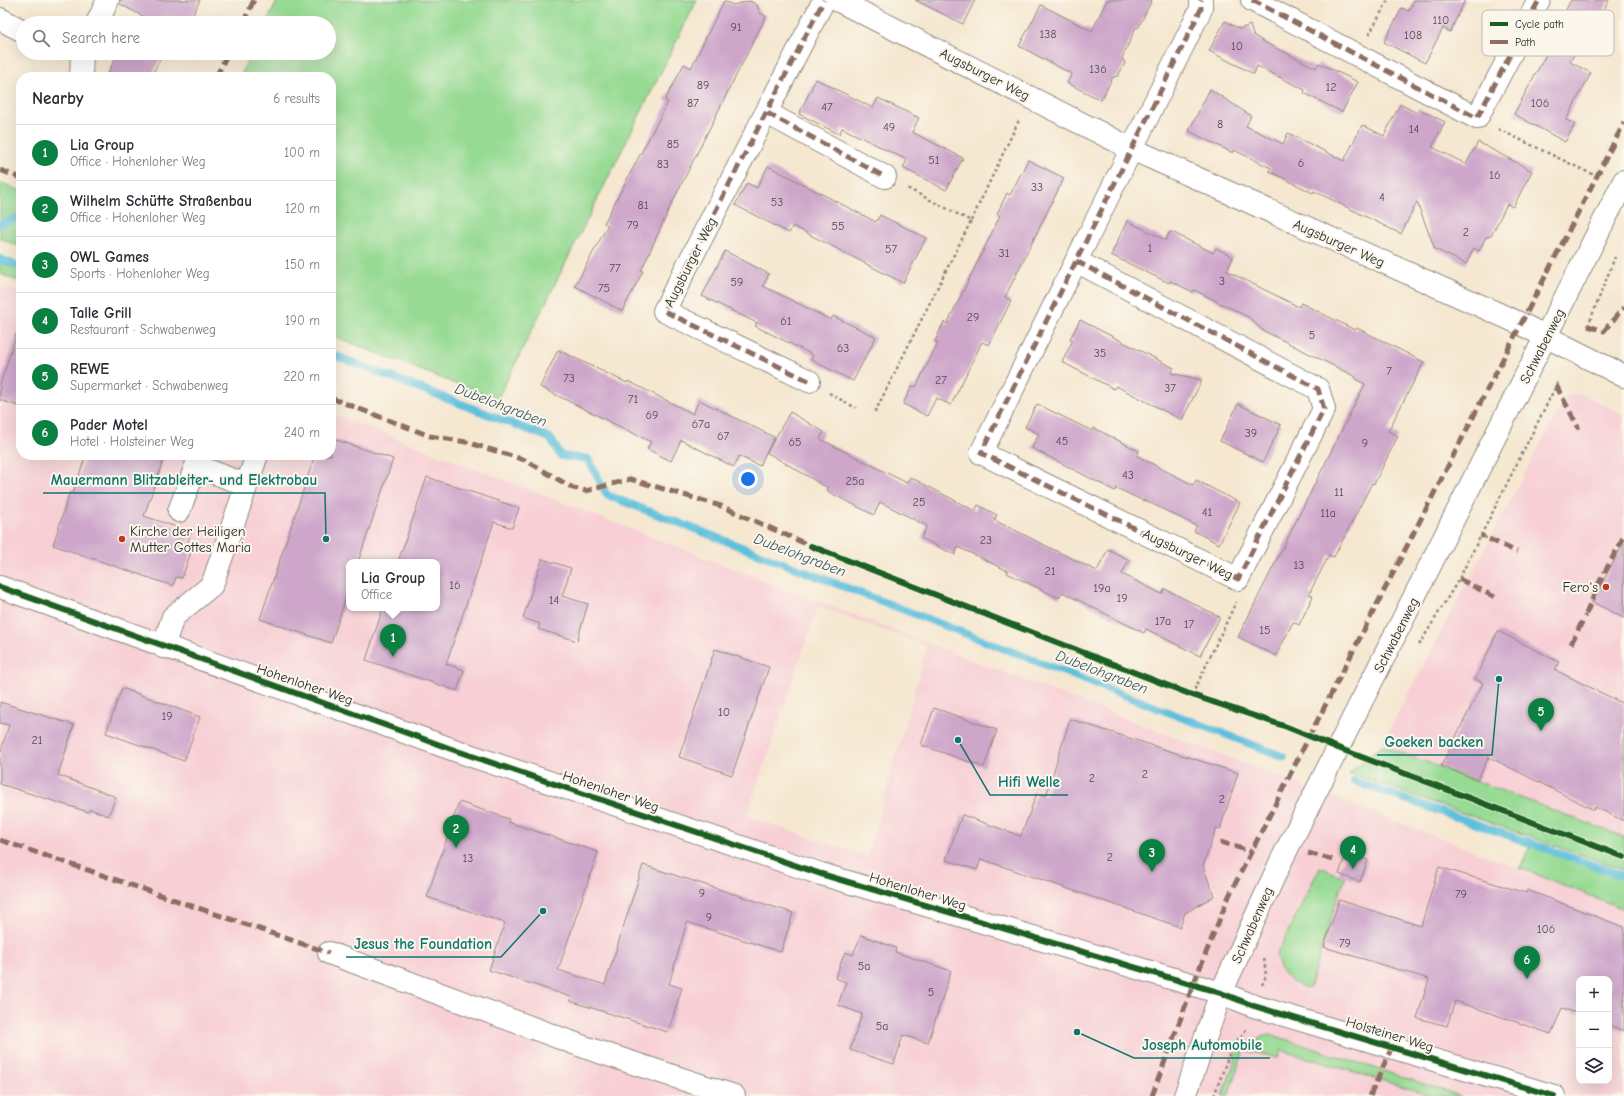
<!DOCTYPE html>
<meta charset="utf-8">
<style>
:root{--surface:#fff;--page:#f7f7f7;--text:#2b2b33;--muted:#7c7c81;--line:#e1e1e2;--accent:#0b8043}
body{margin:0;font-family:"Comic Neue",sans-serif;background:var(--page);color:var(--text)}
.controls{position:absolute;right:12px;bottom:12px;display:grid;overflow:hidden;border-radius:8px;box-shadow:0 4px 16px #0002}
.controls button{width:36px;height:36px;display:grid;place-items:center;padding:0;border:0;border-bottom:1px solid var(--line);background:var(--surface);color:var(--text);font:20px sans-serif}
.you{position:absolute;left:748px;top:479px;width:14px;height:14px;margin:-10px;border:3px solid #fff;border-radius:50%;background:#1a73e8;box-shadow:0 0 0 6px #1a73e833}
.badge{display:grid;place-items:center;width:26px;height:26px;border-radius:50%;background:var(--accent);color:#fff;font-size:13px;font-weight:700}
.pin{position:absolute;translate:-50% -33px;filter:drop-shadow(0 1px 2px #0008)}
.pin::after{content:'';position:absolute;top:21px;width:14px;height:12px;background:inherit;clip-path:polygon(0 0,100% 0,50% 100%)}
.popup{position:absolute;left:346px;top:559px;width:94px;height:52px;box-sizing:border-box;display:grid;place-content:center;border-radius:8px;background:var(--surface);filter:drop-shadow(0 1px 3px #0005);font-size:13px;white-space:nowrap;color:var(--muted)}
.popup b{font-size:15px;color:var(--text)}
.popup::after{content:'';position:absolute;left:50%;top:100%;margin-left:-8px;border:8px solid transparent;border-top-color:var(--surface)}
.list{margin:0;padding:0;list-style:none}
h2{display:flex;justify-content:space-between;align-items:center;height:52px;margin:0;padding:0 16px;font-size:17px}
h2 small{font-size:13px;font-weight:400;color:var(--muted)}
.list li{display:grid;grid-template-columns:26px 1fr auto;gap:12px;align-items:center;box-sizing:border-box;height:56px;padding:0 16px;border-top:1px solid var(--line)}
.list b{display:block;font-size:15px;white-space:nowrap}
.list p{margin:0;font-size:13px;white-space:nowrap;color:var(--muted)}
.list em{font-size:13px;font-style:normal;color:var(--muted)}
.icon{flex:none;width:22px;height:22px;fill:none;stroke:currentColor;stroke-width:2;stroke-linecap:round;stroke-linejoin:round}
.map{position:relative;flex:none;width:1624px;height:1096px;overflow:hidden}
.search{position:absolute;background:var(--surface);box-shadow:0 4px 16px #0002;left:16px;top:16px;width:320px;height:44px;display:flex;align-items:center;gap:10px;box-sizing:border-box;padding:0 14px;border-radius:22px;color:var(--muted);font-size:15px}
.panel{position:absolute;background:var(--surface);box-shadow:0 4px 16px #0002;left:16px;top:72px;width:320px;height:388px;border-radius:16px}
.map>svg:first-child{display:block}
.built{fill:#f7cfd5;fill-rule:evenodd}
.green{fill:#96da93;stroke:#60825f}
.lines{fill:none;stroke-linecap:round;stroke-linejoin:round}
.stream{stroke:#5dc0dc;stroke-width:8}
.building{fill:#cea6ca}
.minor-casing{stroke:#90897e;stroke-width:24}
.path{stroke:#90897e;stroke-width:2.5;stroke-dasharray:3 3;stroke-linecap:butt}
.minor{stroke:#fff;stroke-width:22}
.quiet{stroke:#8d6e63;stroke-width:5;stroke-dasharray:10 5;stroke-linecap:butt}
.cycleway-casing{stroke:#fbf7ec;stroke-width:8}
.cycleway{stroke:#1b5e20;stroke-width:6}
.poi-dot{fill:#c8321e;stroke:#fbf7ec;stroke-width:1.5}
.labels{text-anchor:middle;stroke-width:4;stroke-linejoin:round;paint-order:stroke}
.number-label{font-size:12px;fill:#544a53}
.street-label{font-size:14px;fill:#2b2b2b;stroke:#fbf7ec}
.poi-label{font-size:14px;fill:#2b2b2b;stroke:#fbf7ec;text-anchor:start}
.water-label{font-size:15px;font-style:italic;fill:#3a5860;stroke:#fbf7ec}
.key{fill:#fbf7ec;stroke:#bdbab2;stroke-width:1}
.key-label{font-size:11px;fill:#2b2b2b}
.leader{fill:none;stroke:#0f766e;stroke-width:1.5}
.callout-dot{fill:#0f766e;stroke:#fbf7ec;stroke-width:1.5}
.callout-label{font-size:15px;text-anchor:middle;font-weight:bold;fill:#0f766e;stroke:#fbf7ec;stroke-width:4;stroke-linejoin:round;paint-order:stroke}
</style>
<div class="map">
<svg width="1624" height="1096" viewBox="0 0 1624 1096">
<rect width="100%" height="100%" fill="#fbf7ec"/>
<filter id="ink" filterUnits="userSpaceOnUse"><feTurbulence type="fractalNoise" baseFrequency=".025" numOctaves="2"/><feDisplacementMap in="SourceGraphic" scale="8" xChannelSelector="R" yChannelSelector="G"/><feConvolveMatrix kernelMatrix="1 2 1 2 8 2 1 2 1" color-interpolation-filters="sRGB"/></filter>
<filter id="wash" filterUnits="userSpaceOnUse"><feTurbulence type="fractalNoise" baseFrequency=".012" numOctaves="4" result="noise"/><feDisplacementMap in="SourceGraphic" scale="16" xChannelSelector="R" yChannelSelector="G"/><feGaussianBlur stdDeviation="0.9" result="paint"/><feColorMatrix in="noise" values="0 0 0 0 0 0 0 0 0 0 0 0 0 0 0 0 0 1.4 0 .05"/><feComposite in="paint" operator="in"/></filter>
<g filter="url(#wash)">
<rect width="100%" height="100%" fill="#f5e7d0"/>
<g class="built">
<path d="M 0,285 L 21,293 L 21,455 L 331,455 L 331,413 L 819,602 L 1624,908 L 1624,1096 L 0,1096 ZM 349,562 L 437,562 L 437,608 L 349,608 ZM 818,606 L 927,646 L 867,857 L 747,816 ZM 1345,878 L 1337,899 L 1309,989 L 1295,985 ZM 1579,979 L 1609,979 L 1609,1081 L 1579,1081 Z"/>
<polygon points="1580,393 1624,415 1624,837 1381,745 1566,396"/>
</g>
<g class="green">
<polygon points="278,0 697,0 497,400 331,335 331,77 240,77 251,53 329,53 329,23 266,23"/>
<polygon points="0,182 21,191 21,247 0,238"/>
<polygon points="0,257 21,265 21,282 0,274"/>
<polygon points="1381,745 1624,837 1624,870 1349,773"/>
<polygon points="1530,846 1624,879 1624,909 1520,868"/>
<path d="M 1320,867 L 1345,878 L 1337,899 L 1309,989 C 1291,984 1280,975 1276,956 Z"/>
<polygon points="1269,1034 1461,1096 1434,1096 1281,1050 1278,1058 1244,1050 1228,1096 1223,1096 1240,1046"/>
</g>
<g class="lines">
<g class="stream">
<polyline points="0,224 21,217"/>
<polyline points="0,259 21,267"/>
<polyline points="331,354 550,438 561,456 588,459 607,495 1284,757"/>
<polyline points="1354,781 1624,876"/>
</g>
</g>
<g id="blocks">
<g class="building">
<polygon points="120,0 200,0 189,23 143,23 146,18 120,4"/>
<polygon points="915,0 975,0 963,24"/>
<polygon points="1107,0 1152,0 1138,28 1136,27 1122,58 1125,63 1118,76 1113,77 1101,100 1067,83 1072,74 1019,46 1041,5 1092,31"/>
<polygon points="1414,0 1465,0 1450,32 1443,28 1425,63 1384,42 1402,8 1409,11"/>
<polygon points="1571,0 1609,0 1594,29 1590,26 1570,62 1591,73 1566,120 1575,124 1565,142 1514,114 1548,51 1539,47 1553,22 1558,25"/>
<polygon points="724,1 733,5 750,1 757,5 760,13 766,16 670,207 641,271 643,271 622,311 575,286 608,225 604,223 668,102 665,100 684,64 691,68"/>
<polygon points="1225,21 1240,29 1250,25 1253,35 1264,42 1316,68 1319,63 1358,82 1342,112 1304,93 1305,90 1257,66 1254,74 1209,51"/>
<polygon points="118,53 155,53 161,57 151,77 106,77"/>
<polygon points="816,79 873,108 878,98 919,118 912,132 963,158 946,190 903,168 907,160 842,128 839,134 799,114"/>
<polygon points="1210,89 1251,116 1246,126 1283,144 1288,133 1344,161 1362,125 1384,136 1400,104 1417,113 1419,109 1445,122 1432,147 1466,164 1478,142 1532,171 1513,207 1507,204 1491,236 1486,237 1479,251 1474,248 1466,264 1435,249 1417,202 1401,234 1314,191 1313,193 1269,171 1271,168 1234,150 1233,153 1189,131"/>
<polygon points="1028,160 1064,178 1005,297 1011,301 989,345 982,342 951,405 936,398 927,416 903,404 912,386 916,387 938,343 935,341 944,322 947,324 1000,216 997,214 1007,193 1010,195"/>
<polygon points="768,166 876,222 880,215 926,238 903,283 793,226 789,233 735,205 747,183 757,188"/>
<polygon points="1127,221 1166,240 1169,233 1172,232 1213,253 1216,248 1233,257 1227,271 1299,307 1301,303 1355,330 1357,328 1424,362 1388,431 1398,436 1374,484 1372,483 1334,557 1329,555 1309,594 1313,596 1299,625 1293,622 1276,656 1238,637 1365,384 1355,379 1356,377 1262,330 1250,318 1194,290 1193,292 1170,281 1169,283 1111,255"/>
<polygon points="725,251 769,274 763,286 831,320 833,316 876,337 853,381 811,360 813,355 755,326 757,323 702,296"/>
<polygon points="1080,320 1174,368 1171,373 1202,380 1182,420 1116,386 1114,389 1062,362 1073,340 1070,339"/>
<polygon points="17,333 21,334 21,407 0,400 0,385"/>
<polygon points="558,350 627,383 628,381 693,414 699,400 774,437 767,452 790,412 824,432 820,439 907,483 910,477 975,511 978,505 997,515 994,520 1097,571 1108,549 1129,560 1122,574 1162,594 1165,589 1220,617 1200,656 1146,629 1144,633 1062,592 1059,598 1007,573 1008,571 958,547 955,555 921,538 927,526 880,502 874,515 827,491 828,488 766,452 760,466 739,456 734,467 681,440 671,461 647,449 651,442 540,387"/>
<polygon points="1037,404 1092,431 1094,428 1139,451 1137,456 1193,485 1196,480 1240,503 1219,544 1194,531 1197,526 1144,500 1144,501 1116,488 1115,491 1032,448 1039,434 1025,427"/>
<polygon points="1238,404 1281,425 1263,462 1220,441"/>
<polygon points="331,438 393,459 358,562 349,562 349,588 331,643 260,619 315,455 331,455"/>
<polygon points="86,455 165,455 144,516 191,532 186,547 192,549 182,578 176,577 173,586 53,545 70,492 73,493"/>
<polygon points="427,477 519,508 512,528 494,522 446,664 464,670 457,691 366,660 383,608 437,608 437,562 398,562"/>
<polygon points="1624,542 1624,618 1592,602"/>
<polygon points="542,559 571,568 562,596 588,604 577,641 538,629 540,624 523,618"/>
<polygon points="1498,631 1559,662 1555,670 1624,704 1624,821 1595,807 1594,810 1489,757 1477,780 1441,766 1483,683 1475,679"/>
<polygon points="715,649 769,667 732,775 679,757"/>
<polygon points="122,688 200,717 184,761 106,733"/>
<polygon points="0,702 74,725 58,775 116,797 108,816 90,809 88,812 0,784 0,754 9,725 0,723"/>
<polygon points="934,708 997,730 984,767 921,745"/>
<polygon points="1070,719 1238,773 1220,829 1216,828 1203,866 1214,896 1185,913 1180,927 981,859 977,870 946,860 962,815 1021,836 1037,793 1046,796"/>
<polygon points="459,802 509,819 508,822 598,852 558,970 605,985 643,865 793,913 781,952 687,922 669,984 682,988 668,1032 570,1001 571,997 489,970 505,923 427,897"/>
<polygon points="1346,853 1368,860 1360,882 1339,874"/>
<polygon points="1439,867 1526,893 1527,890 1624,927 1624,1031 1609,1025 1609,979 1579,979 1579,1014 1562,1008 1551,1034 1455,1001 1447,1026 1417,1018 1429,979 1324,947 1339,900 1421,926"/>
<polygon points="861,935 896,948 895,952 951,971 928,1043 903,1035 894,1064 850,1050 862,1014 838,1005 846,982 835,978 845,952 853,955"/>
</g>
</g>
</g>
<g filter="url(#ink)">
<use href="#blocks" fill-opacity="0" stroke="#90897e" stroke-width="1"/>
<g class="lines">
<g class="minor-casing">
<g id="minor">
<polyline points="837,0 1132,149 1521,324 1624,376"/>
<polyline points="1252,0 1477,118 1539,0"/>
<polyline points="0,19 23,31"/>
<polyline points="97,23 108,0"/>
<polyline points="81,77 82,53"/>
<polyline points="767,113 885,177"/>
<path d="M 1076,261 L 1318,389 L 1324,409 L 1238,579 L 981,453 C 1054,305 1128,157 1201,9 L 1201,0"/>
<polyline points="809,381 664,311 824,0"/>
<polyline points="197,466 246,485"/>
<polyline points="179,511 200,455"/>
<polyline points="0,587 457,751 821,874 1221,993 1254,1006 1554,1096"/>
<polyline points="163,647 173,617 212,585 257,455"/>
<polyline points="329,953 587,1048 734,1096"/>
<polyline points="1185,1096 1221,993 1281,861 1624,181"/>
</g>
</g>
<g class="path">
<polyline points="1369,35 1388,0"/>
<polyline points="1498,129 1600,178"/>
<polyline points="971,221 1020,118"/>
<polyline points="1588,326 1615,257"/>
<polyline points="829,393 856,408"/>
<polyline points="875,412 971,221 905,187"/>
<polyline points="1484,537 1489,539"/>
<polyline points="1585,616 1586,614"/>
<polyline points="1419,645 1459,579 1559,380"/>
<polyline points="1192,695 1236,602"/>
<polyline points="1262,985 1266,976 1264,958"/>
<polyline points="1214,1096 1233,1044 1244,1033 1246,1029"/>
</g>
<use href="#minor" class="minor"/>
<g class="quiet">
<polyline points="1252,0 1477,118 1539,0"/>
<polyline points="243,23 254,0"/>
<polyline points="216,77 228,53"/>
<polyline points="767,113 885,177"/>
<polyline points="0,170 21,178"/>
<path d="M 1076,261 L 1318,389 L 1324,409 L 1238,579 L 981,453 C 1054,305 1128,157 1201,9 L 1201,0"/>
<polyline points="1588,326 1604,331 1624,307"/>
<polyline points="809,381 664,311 824,0"/>
<polyline points="1556,385 1579,429"/>
<polyline points="331,398 430,436 466,442 525,460 573,488 586,491 630,479 721,506 813,547"/>
<polyline points="1481,535 1484,537"/>
<polyline points="1489,539 1517,552"/>
<polyline points="1459,579 1495,597"/>
<polyline points="1586,614 1599,583 1624,536"/>
<polyline points="1571,644 1585,616"/>
<polyline points="0,840 329,953"/>
<polyline points="1220,842 1252,852"/>
<polyline points="1308,853 1334,860"/>
<polyline points="1152,1096 1193,985 1229,896 1309,737 1624,123"/>
<polyline points="1370,1096 1392,1047"/>
</g>
<g class="cycleway-casing">
<g id="cycleway">
<polyline points="811,546 1192,695 1287,727 1338,748 1624,857"/>
<polyline points="0,587 457,751 821,874 1221,993 1254,1006 1554,1096"/>
</g>
</g>
<use href="#cycleway" class="cycleway"/>
</g>
</g>
<g class="poi-dot">
<circle cx="122" cy="539" r="4"/>
<circle cx="1606" cy="587" r="4"/>
</g>
<g class="labels">
<g class="number-label">
<text x="1441" y="24">110</text>
<text x="736" y="31">91</text>
<text x="1048" y="38">138</text>
<text x="1413" y="39">108</text>
<text x="1237" y="50">10</text>
<text x="1098" y="73">136</text>
<text x="703" y="89">89</text>
<text x="1331" y="91">12</text>
<text x="693" y="107">87</text>
<text x="1540" y="107">106</text>
<text x="827" y="111">47</text>
<text x="1220" y="128">8</text>
<text x="889" y="131">49</text>
<text x="1414" y="133">14</text>
<text x="673" y="148">85</text>
<text x="934" y="164">51</text>
<text x="1301" y="167">6</text>
<text x="663" y="168">83</text>
<text x="1495" y="179">16</text>
<text x="1037" y="191">33</text>
<text x="1382" y="201">4</text>
<text x="777" y="206">53</text>
<text x="643" y="209">81</text>
<text x="633" y="229">79</text>
<text x="838" y="230">55</text>
<text x="1466" y="236">2</text>
<text x="1150" y="252">1</text>
<text x="891" y="253">57</text>
<text x="1004" y="257">31</text>
<text x="615" y="272">77</text>
<text x="1222" y="285">3</text>
<text x="737" y="286">59</text>
<text x="604" y="292">75</text>
<text x="973" y="321">29</text>
<text x="786" y="325">61</text>
<text x="1312" y="339">5</text>
<text x="843" y="352">63</text>
<text x="1100" y="357">35</text>
<text x="1389" y="375">7</text>
<text x="569" y="382">73</text>
<text x="941" y="384">27</text>
<text x="1170" y="392">37</text>
<text x="633" y="403">71</text>
<text x="652" y="419">69</text>
<text x="701" y="428">67a</text>
<text x="1251" y="437">39</text>
<text x="723" y="440">67</text>
<text x="1062" y="445">45</text>
<text x="795" y="446">65</text>
<text x="1365" y="447">9</text>
<text x="1128" y="479">43</text>
<text x="855" y="485">25a</text>
<text x="1339" y="496">11</text>
<text x="919" y="506">25</text>
<text x="1207" y="516">41</text>
<text x="1328" y="517">11a</text>
<text x="986" y="544">23</text>
<text x="1299" y="569">13</text>
<text x="1050" y="575">21</text>
<text x="455" y="589">16</text>
<text x="1102" y="592">19a</text>
<text x="1122" y="602">19</text>
<text x="554" y="604">14</text>
<text x="1163" y="625">17a</text>
<text x="1189" y="628">17</text>
<text x="1265" y="634">15</text>
<text x="724" y="716">10</text>
<text x="167" y="720">19</text>
<text x="37" y="744">21</text>
<text x="1145" y="778">2</text>
<text x="1092" y="782">2</text>
<text x="1222" y="803">2</text>
<text x="1110" y="861">2</text>
<text x="468" y="862">13</text>
<text x="702" y="897">9</text>
<text x="1461" y="898">79</text>
<text x="709" y="921">9</text>
<text x="1546" y="933">106</text>
<text x="1345" y="947">79</text>
<text x="864" y="970">5a</text>
<text x="931" y="996">5</text>
<text x="882" y="1030">5a</text>
</g>
<g class="street-label">
<text transform="translate(985 74) rotate(27)" y="5">Augsburger Weg</text>
<text transform="translate(1339 243) rotate(24)" y="5">Augsburger Weg</text>
<text transform="translate(690 262) rotate(-63)" y="5">Augsburger Weg</text>
<text transform="translate(1542 346) rotate(-63)" y="5">Schwabenweg</text>
<text transform="translate(1188 554) rotate(26)" y="5">Augsburger Weg</text>
<text transform="translate(1396 635) rotate(-63)" y="5">Schwabenweg</text>
<text transform="translate(305 684) rotate(19)" y="5">Hohenloher Weg</text>
<text transform="translate(611 791) rotate(19)" y="5">Hohenloher Weg</text>
<text transform="translate(918 891) rotate(17)" y="5">Hohenloher Weg</text>
<text transform="translate(1252 925) rotate(-66)" y="5">Schwabenweg</text>
<text transform="translate(1390 1034) rotate(17)" y="5">Holsteiner Weg</text>
</g>
<g class="poi-label">
<text x="130" y="536">Kirche der Heiligen<tspan x="130" dy="16">Mutter Gottes Maria</tspan></text>
<text x="1598" y="592" text-anchor="end">Fero's</text>
</g>
<g class="water-label">
<text transform="translate(501 405) rotate(21)" y="5">Dubelohgraben</text>
<text transform="translate(800 555) rotate(21)" y="5">Dubelohgraben</text>
<text transform="translate(1102 672) rotate(21)" y="5">Dubelohgraben</text>
</g>
</g>
<rect x="1482" y="10" width="132" height="46" rx="6" class="key"/>
<rect x="1490" y="22" width="18" height="4" fill="#1b5e20"/>
<rect x="1490" y="40" width="18" height="4" fill="#8d6e63"/>
<g class="key-label">
<text x="1515" y="28">Cycle path</text>
<text x="1515" y="46">Path</text>
</g>
<path class="leader" d="M326 539L325 493H43M1499 679L1492 755H1377M958 740L990 795H1068M543 911L501 957H346M1077 1032L1134 1058H1270"/>
<g class="callout-dot">
<circle cx="326" cy="539" r="4"/>
<circle cx="1499" cy="679" r="4"/>
<circle cx="958" cy="740" r="4"/>
<circle cx="543" cy="911" r="4"/>
<circle cx="1077" cy="1032" r="4"/>
</g>
<g class="callout-label">
<text x="184" y="485">Mauermann Blitzableiter- und Elektrobau</text>
<text x="1434" y="747">Goeken backen</text>
<text x="1029" y="787">Hifi Welle</text>
<text x="423" y="949">Jesus the Foundation</text>
<text x="1202" y="1050">Joseph Automobile</text>
</g>
</svg>
<div class="controls">
<button>+</button>
<button>−</button>
<button><svg class="icon" aria-label="layers" viewBox="0 0 24 24"><path d="M12 4l9 5-9 5-9-5zM3 14l9 5 9-5"/></svg></button>
</div>
<div class="you"></div>
<div class="pin badge" style="left:393px;top:657px">1</div>
<div class="popup"><b>Lia Group</b>Office</div>
<div class="pin badge" style="left:456px;top:848px">2</div>
<div class="pin badge" style="left:1152px;top:872px">3</div>
<div class="pin badge" style="left:1353px;top:869px">4</div>
<div class="pin badge" style="left:1541px;top:731px">5</div>
<div class="pin badge" style="left:1527px;top:979px">6</div>
<div class="search"><svg class="icon" aria-label="search" viewBox="0 0 24 24"><circle cx="10" cy="10" r="6"/><path d="M15 15l6 6"/></svg>Search here</div>
<section class="panel">
<h2>Nearby<small>6 results</small></h2>
<ul class="list">
<li><span class="badge">1</span><div><b>Lia Group</b><p>Office · Hohenloher Weg</p></div><em>100 m</em></li>
<li><span class="badge">2</span><div><b>Wilhelm Schütte Straßenbau</b><p>Office · Hohenloher Weg</p></div><em>120 m</em></li>
<li><span class="badge">3</span><div><b>OWL Games</b><p>Sports · Hohenloher Weg</p></div><em>150 m</em></li>
<li><span class="badge">4</span><div><b>Talle Grill</b><p>Restaurant · Schwabenweg</p></div><em>190 m</em></li>
<li><span class="badge">5</span><div><b>REWE</b><p>Supermarket · Schwabenweg</p></div><em>220 m</em></li>
<li><span class="badge">6</span><div><b>Pader Motel</b><p>Hotel · Holsteiner Weg</p></div><em>240 m</em></li>
</ul>
</section>
</div>
